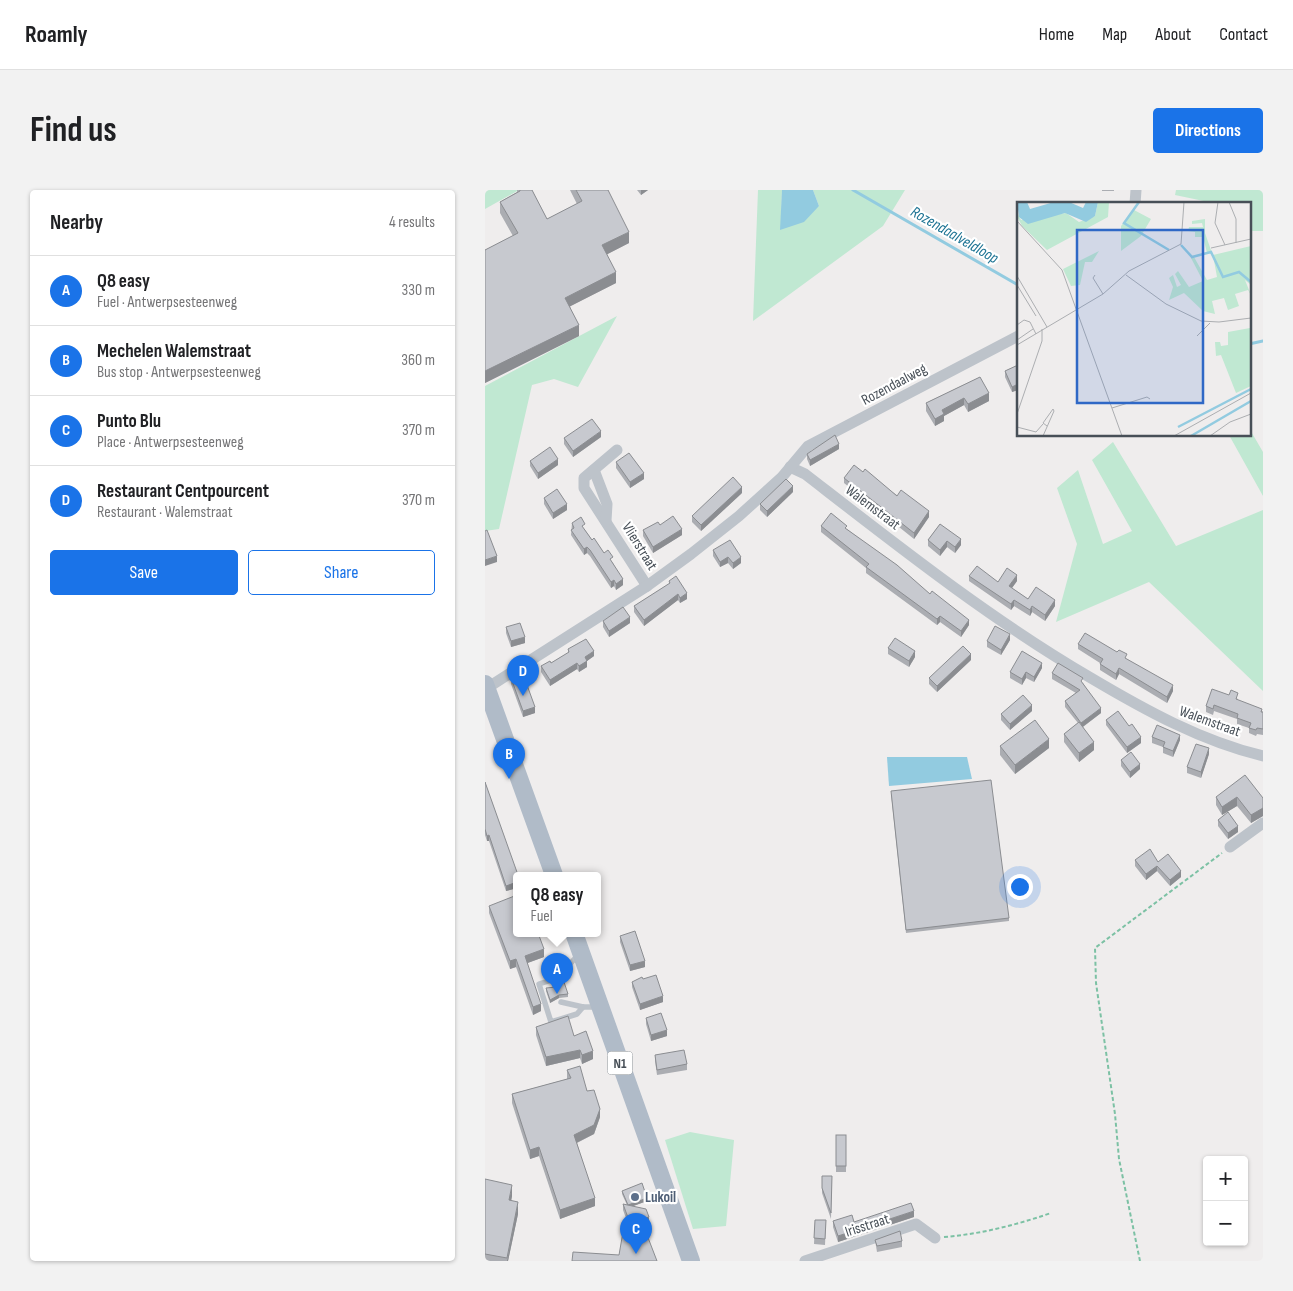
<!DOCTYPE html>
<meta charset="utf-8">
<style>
:root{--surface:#fff;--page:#f2f2f2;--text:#202124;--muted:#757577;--line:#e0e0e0;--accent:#1a73e8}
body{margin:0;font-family:"Sofia Sans Condensed",sans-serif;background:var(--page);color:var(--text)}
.controls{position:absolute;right:15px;bottom:15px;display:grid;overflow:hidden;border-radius:5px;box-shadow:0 1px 4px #0004}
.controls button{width:45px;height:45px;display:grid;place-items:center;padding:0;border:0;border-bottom:1px solid var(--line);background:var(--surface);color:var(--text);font:25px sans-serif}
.you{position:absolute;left:534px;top:696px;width:18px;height:18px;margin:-12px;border:4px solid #fff;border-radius:50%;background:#1a73e8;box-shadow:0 0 0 8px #1a73e833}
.badge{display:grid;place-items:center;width:32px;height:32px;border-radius:50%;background:var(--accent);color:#fff;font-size:16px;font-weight:700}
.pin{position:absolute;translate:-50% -41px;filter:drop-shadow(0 1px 2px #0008)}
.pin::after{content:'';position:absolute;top:26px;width:18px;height:15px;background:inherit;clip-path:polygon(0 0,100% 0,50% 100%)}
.popup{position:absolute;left:28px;top:682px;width:88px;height:65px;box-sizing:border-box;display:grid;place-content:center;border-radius:5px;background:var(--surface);filter:drop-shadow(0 1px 4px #0005);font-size:16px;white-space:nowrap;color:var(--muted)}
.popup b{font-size:19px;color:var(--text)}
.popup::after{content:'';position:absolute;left:50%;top:100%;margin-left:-10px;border:10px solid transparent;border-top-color:var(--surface)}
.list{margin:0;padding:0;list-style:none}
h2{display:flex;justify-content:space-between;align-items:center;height:65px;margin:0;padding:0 20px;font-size:21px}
h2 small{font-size:16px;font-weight:400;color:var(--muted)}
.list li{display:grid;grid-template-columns:32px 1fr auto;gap:15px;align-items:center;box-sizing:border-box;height:70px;padding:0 20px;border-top:1px solid var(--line)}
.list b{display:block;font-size:19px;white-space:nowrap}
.list p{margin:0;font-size:16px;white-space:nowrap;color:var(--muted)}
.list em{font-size:16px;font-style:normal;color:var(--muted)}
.actions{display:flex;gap:10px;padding:15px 20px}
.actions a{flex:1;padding:11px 0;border:1px solid var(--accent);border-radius:5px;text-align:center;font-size:18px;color:var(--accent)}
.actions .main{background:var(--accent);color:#fff}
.map{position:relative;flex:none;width:778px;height:1071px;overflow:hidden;border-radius:5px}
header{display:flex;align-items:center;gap:30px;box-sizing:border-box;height:70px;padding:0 25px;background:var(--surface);border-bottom:1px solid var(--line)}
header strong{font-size:24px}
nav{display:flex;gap:28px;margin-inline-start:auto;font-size:18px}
.intro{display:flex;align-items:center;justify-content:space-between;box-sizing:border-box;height:120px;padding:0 30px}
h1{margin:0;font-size:35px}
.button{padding:12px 22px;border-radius:5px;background:var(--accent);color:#fff;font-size:18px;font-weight:700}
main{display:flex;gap:30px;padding:0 30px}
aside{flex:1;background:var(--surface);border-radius:5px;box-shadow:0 1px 4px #0004}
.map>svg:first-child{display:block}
.green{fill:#c0e8d2}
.water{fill:#92cbe0}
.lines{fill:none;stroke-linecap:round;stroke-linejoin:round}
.stream{stroke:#92cbe0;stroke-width:3}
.path{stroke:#7cc1a4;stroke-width:2;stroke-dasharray:4 2.5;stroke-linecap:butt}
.service{stroke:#bdc3ca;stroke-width:5.5}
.minor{stroke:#bdc3ca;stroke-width:11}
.primary{stroke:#b0bbc8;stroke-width:18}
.wall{fill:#abadb2}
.shaded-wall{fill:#8b8d91}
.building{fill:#c7c9cf;stroke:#8b8d91}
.service-dot{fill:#5c6f8a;stroke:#fff;stroke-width:2}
.labels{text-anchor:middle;stroke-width:4.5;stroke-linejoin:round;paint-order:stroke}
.shield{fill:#fff;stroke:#7e8489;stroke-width:1}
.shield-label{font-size:14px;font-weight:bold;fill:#474f57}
.street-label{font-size:15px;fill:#474f57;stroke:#fff}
.service-label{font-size:15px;font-weight:bold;fill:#4e5e75;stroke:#fff;text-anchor:start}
.water-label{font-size:16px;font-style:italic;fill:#1e7494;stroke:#fff}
.inset-river{fill:none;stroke:#92cbe0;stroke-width:2.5}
.inset-road{fill:none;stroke:#acaeb1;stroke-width:1}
.view{fill:#2f68c6;fill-opacity:0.15;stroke:#2f68c6;stroke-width:2.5}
.inset-edge{fill:none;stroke:#474f57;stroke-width:2.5}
</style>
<header>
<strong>Roamly</strong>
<nav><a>Home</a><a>Map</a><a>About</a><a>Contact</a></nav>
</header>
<div class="intro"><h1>Find us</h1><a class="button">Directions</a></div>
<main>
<aside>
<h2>Nearby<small>4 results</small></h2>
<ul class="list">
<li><span class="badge">A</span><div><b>Q8 easy</b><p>Fuel · Antwerpsesteenweg</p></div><em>330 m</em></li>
<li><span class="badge">B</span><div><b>Mechelen Walemstraat</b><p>Bus stop · Antwerpsesteenweg</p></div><em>360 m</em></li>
<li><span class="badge">C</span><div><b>Punto Blu</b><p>Place · Antwerpsesteenweg</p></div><em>370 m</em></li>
<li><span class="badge">D</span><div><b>Restaurant Centpourcent</b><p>Restaurant · Walemstraat</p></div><em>370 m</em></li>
</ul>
<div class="actions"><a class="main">Save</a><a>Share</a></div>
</aside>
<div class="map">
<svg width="778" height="1071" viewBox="0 0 778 1071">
<rect width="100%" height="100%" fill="#efeded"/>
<g class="green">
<polygon points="0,0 34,0 0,19"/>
<polygon points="273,0 297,0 296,39 334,16 328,0 420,0 398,36 268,131"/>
<polygon points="691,0 778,0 778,41 764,41 764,14 733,14 690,5"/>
<polygon points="132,126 93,197 69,189 47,195 14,339 0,341 0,196"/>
<polygon points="764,238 778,262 778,306 744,245 764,245"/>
<polygon points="628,252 691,356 778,320 778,501 664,392 571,432 592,354 572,298 593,280 618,354 647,341 607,270"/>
<polygon points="205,942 249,950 241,1036 208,1039 180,950"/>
</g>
<g class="water">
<polygon points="297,0 328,0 334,16 319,32 295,40"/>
<polygon points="402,567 482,567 487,589 404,596"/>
</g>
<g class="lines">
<g class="stream">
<polyline points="368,0 533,95"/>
<polyline points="764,154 778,151"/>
</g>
<g class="path">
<path d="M 459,1047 C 496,1044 531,1035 566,1023"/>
<polyline points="655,1071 634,969 630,924 611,793 610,758 737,663"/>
</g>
<g class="service">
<polyline points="73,788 54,794 66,832 92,824 98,817"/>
<polyline points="70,795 74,786 94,764"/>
<polyline points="76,812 98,817 113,817"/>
</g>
<g class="minor">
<polyline points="650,14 651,0"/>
<polyline points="132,260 99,288 99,298 162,396"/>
<path d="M 305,277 L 320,284 C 413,356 505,429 606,488 C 660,520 716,551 778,566"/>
<polyline points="109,280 122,314 121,331"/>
<polyline points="2,498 162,396 206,364 254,326 297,287 323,256 533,146"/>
<polyline points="745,657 778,633"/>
<polyline points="320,1071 431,1034 450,1048"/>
</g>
<g class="primary">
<polyline points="0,494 69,685"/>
<polyline points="89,743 206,1071"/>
</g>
</g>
<g class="wall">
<polygon points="32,0 47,0 62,29 92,14 85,0 123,0 144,53 122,64 131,93 85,116 94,146 0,193 0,60 28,46 15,23 15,12 32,2"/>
<polygon points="152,0 163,0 156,5"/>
<rect x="617" y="0" width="12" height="1"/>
<polygon points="533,175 533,200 527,202 520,187 520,181"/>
<polygon points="495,187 504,211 483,222 479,215 459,226 459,231 450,236 441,221 441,213"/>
<polygon points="116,247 88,267 79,254 79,248"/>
<polygon points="354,259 325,276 322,269 322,264"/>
<polygon points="45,271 73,275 53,289 45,276"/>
<polygon points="131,272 159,289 145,298 131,278"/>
<polygon points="378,282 444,327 429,349 359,293 359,288"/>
<polygon points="308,302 282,327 275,320 275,314"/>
<polygon points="257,303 216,341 207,332 207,326"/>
<polygon points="59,308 82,320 68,329 59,314"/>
<polygon points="87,333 100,340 107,350 128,373 138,395 131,400 129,396 126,398 105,366 102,363 99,365 86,345"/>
<polygon points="455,334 476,355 470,363 462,357 455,366 443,356 443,350"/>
<polygon points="175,335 197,345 168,363 158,346 158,340"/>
<polygon points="336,336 362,339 484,435 476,447 455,432 452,435 381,383 381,378 336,342"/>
<polygon points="228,360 256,373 248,379 243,373 235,377 228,366"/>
<polygon points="484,386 513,392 532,391 527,398 543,409 570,416 560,431 547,422 545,426 529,416 526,420 484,391"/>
<polygon points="184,391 202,409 195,413 193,410 159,436 149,422 149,416 184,394"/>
<polygon points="118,431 145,433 124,447 118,437"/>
<polygon points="21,437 40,453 26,457 21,443"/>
<polygon points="525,450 516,465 502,457 502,451"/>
<polygon points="593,454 642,469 688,501 682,513 634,484 631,490 615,480 615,473 593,459"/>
<polygon points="403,458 430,467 424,477 403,464"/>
<polygon points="83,459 109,466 102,471 102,477 94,482 92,479 65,496 56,482 56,476 66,473 83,463"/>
<polygon points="486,470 452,502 444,494 444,488"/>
<polygon points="557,478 549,492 541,488 537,495 525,488 525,482"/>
<polygon points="567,483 598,493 616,523 598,537 609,560 594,572 579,552 579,544 593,533 580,517 580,511 591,503 567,489"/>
<polygon points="26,488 50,523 38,527 26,494"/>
<polygon points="744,505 753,509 752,510 778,522 778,545 772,544 771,546 764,543 764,538 752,534 752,529 729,521 728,525 721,522 721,516"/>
<polygon points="547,521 525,540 516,530 516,524"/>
<polygon points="621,530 656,553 642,563 621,535"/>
<polygon points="667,547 695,550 688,567 678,563 678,557 667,553"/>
<polygon points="515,556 564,558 530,584 515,565"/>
<polygon points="724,564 716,588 702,583 702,577"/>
<polygon points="636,570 655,579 645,588 636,576"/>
<polygon points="0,592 32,685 32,698 21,701 4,651 2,651 0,645"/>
<polygon points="406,604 524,728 524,731 421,743"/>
<polygon points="731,607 778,608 778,626 766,633 752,616 737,625 731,615"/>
<polygon points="733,630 753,642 743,649 733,636"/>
<polygon points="650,670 673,672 696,687 685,696 672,681 661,690 650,676"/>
<polygon points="4,716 59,767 42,773 56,821 48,825 31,777 25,779 4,723"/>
<polygon points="135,746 160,777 145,781 135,752"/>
<polygon points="158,789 178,812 155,820 147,797 147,792"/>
<polygon points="61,798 83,804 83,807 74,808 65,813 61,801"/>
<polygon points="161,828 182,846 166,851 161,834"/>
<polygon points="51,837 89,846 108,869 97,874 95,868 61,876 51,845"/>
<polygon points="170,865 202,874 202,880 172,885 170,871"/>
<polygon points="82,880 102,901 115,927 109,944 92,953 110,1016 75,1029 54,966 45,969 27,913 27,904 82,889"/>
<rect x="351" y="945" width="10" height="37"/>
<polygon points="337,986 347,986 346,1029 337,1003"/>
<polygon points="0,989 27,1006 26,1011 33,1024 23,1071 0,1071"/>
<polygon points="137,1001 162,1011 148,1016 164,1033 145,1039 138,1020 138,1014 142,1015 137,1004"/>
<polygon points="429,1027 353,1052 348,1037 348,1031 369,1032"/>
<polygon points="330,1030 341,1030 340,1055 329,1054"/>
<polygon points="390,1050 417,1051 417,1057 392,1062"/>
</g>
<g class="shaded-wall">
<polygon points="156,0 163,0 156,5"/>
<polygon points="144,42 144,53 117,67 117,55"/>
<polygon points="131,82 131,93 80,119 80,108"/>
<polygon points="94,135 94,146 0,193 0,181"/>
<polygon points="533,194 533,200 527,202 527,197"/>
<polygon points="504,203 504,211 483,222 483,214"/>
<polygon points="479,208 479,215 459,226 459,231 450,236 450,229 457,220"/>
<polygon points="116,241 116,247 88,267 88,261"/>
<polygon points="354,254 354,259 325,276 325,270"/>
<polygon points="73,269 73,275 53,289 53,283"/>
<polygon points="159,283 159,289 145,298 145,292"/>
<polygon points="308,296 308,302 282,327 282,321"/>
<polygon points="257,297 257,303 216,341 216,335"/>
<polygon points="82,314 82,320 68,329 68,323"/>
<polygon points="444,321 444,327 429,349 429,343"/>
<polygon points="197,339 197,345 168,363 168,357"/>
<polygon points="476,349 476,355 470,363 470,357"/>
<polygon points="462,351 462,357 455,366 455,360"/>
<polygon points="102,357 102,363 99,365 99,359"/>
<polygon points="12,366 12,372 0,376 0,370"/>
<polygon points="243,367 243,373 235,377 235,372"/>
<polygon points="256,367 256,373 248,379 248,373"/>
<polygon points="532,385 532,391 524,402 524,396"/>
<polygon points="138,389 138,395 131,400 131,394"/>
<polygon points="129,390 129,396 126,398 126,392"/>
<polygon points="202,403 202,409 195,413 195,408"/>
<polygon points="193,404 193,410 159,436 159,430"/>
<polygon points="529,410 529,416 526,420 526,414"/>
<polygon points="570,410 570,416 560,431 560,425"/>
<polygon points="547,416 547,422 545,426 545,420"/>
<polygon points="455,426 455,432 452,435 452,429"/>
<polygon points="145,427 145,433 124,447 124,441"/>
<polygon points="484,430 484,435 476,447 476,441"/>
<polygon points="525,444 525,450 516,465 516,460"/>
<polygon points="40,447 40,453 26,457 26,451"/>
<polygon points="109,461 109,466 102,471 102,477 94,482 94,476 100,467"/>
<polygon points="430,461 430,467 424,477 424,471"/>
<polygon points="486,464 486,470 452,502 452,496"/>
<polygon points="92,473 92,479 65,496 65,490"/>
<polygon points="557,473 557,478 549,492 549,487"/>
<polygon points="634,478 634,484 631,490 631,484"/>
<polygon points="541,482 541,488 537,495 537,489"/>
<polygon points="688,495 688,501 682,513 682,507"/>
<polygon points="547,515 547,521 525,540 525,534"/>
<polygon points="50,517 50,523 38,527 38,521"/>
<polygon points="616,518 616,523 596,538 596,533"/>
<polygon points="695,545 695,550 688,567 688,561"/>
<polygon points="656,547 656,553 642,563 642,557"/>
<polygon points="564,549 564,558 530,584 530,575"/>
<polygon points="609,552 609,560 594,572 594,563"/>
<polygon points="724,558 724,564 716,588 716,582"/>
<polygon points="655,574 655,579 645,588 645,582"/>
<polygon points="752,607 752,616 737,625 737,617"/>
<polygon points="778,618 778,626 766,633 766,625"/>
<polygon points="753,636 753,642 743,649 743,643"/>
<polygon points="4,645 4,651 2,651 2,646"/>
<polygon points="672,676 672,681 661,690 661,684"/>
<polygon points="696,681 696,687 685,696 685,690"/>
<polygon points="32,692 32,698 21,701 21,696"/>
<polygon points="59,759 59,767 40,774 40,766"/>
<polygon points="31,769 31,777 25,779 25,771"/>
<polygon points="160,771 160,777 145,781 145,775"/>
<polygon points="74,805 74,808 65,813 65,810"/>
<polygon points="178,806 178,812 155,820 155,814"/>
<polygon points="56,814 56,821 48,825 48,817"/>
<polygon points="182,840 182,846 166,851 166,845"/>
<polygon points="95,860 95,868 61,876 61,867"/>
<polygon points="108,861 108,869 97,874 97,865"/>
<polygon points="115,919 115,927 109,944 89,954 89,945"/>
<polygon points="54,957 54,966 45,969 45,960"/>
<polygon points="27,995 27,1006 24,1022 24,1010"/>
<polygon points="110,1008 110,1016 75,1029 75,1020"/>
<polygon points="162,1008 162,1011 143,1018 143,1015"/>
<polygon points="33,1012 33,1024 23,1071 22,1071"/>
<polygon points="429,1021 429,1027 353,1052 353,1046"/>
<polygon points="164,1027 164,1033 145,1039 145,1033"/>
</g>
<g class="building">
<polygon points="35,0 47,0 62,29 97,11 91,0 123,0 144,42 117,55 131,82 80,108 94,135 0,181 0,60 33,43 15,12 35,1"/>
<polygon points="533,175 533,194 527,197 520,181"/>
<polygon points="495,187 504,203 483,214 479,208 457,220 459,224 450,229 441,213"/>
<polygon points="107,229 116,241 88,261 79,248"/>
<polygon points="350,245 354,254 325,270 322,264"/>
<polygon points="65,257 73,269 53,283 45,271"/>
<polygon points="144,263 159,283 145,292 131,272"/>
<polygon points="369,275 378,282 380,279 412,306 416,300 444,321 429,343 359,288"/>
<polygon points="248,287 257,297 216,335 207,326"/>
<polygon points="301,289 308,296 282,321 275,314"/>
<polygon points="72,299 82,314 68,323 59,308"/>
<polygon points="346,323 362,336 360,338 412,375 445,404 447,401 484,430 476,441 455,426 452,429 381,377 384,374 336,336"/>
<polygon points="188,326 197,339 168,357 158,340 173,332 175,335"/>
<polygon points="96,327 100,334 97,336 107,350 109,348 119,363 123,360 128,367 125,369 138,389 131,394 129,390 126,392 105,360 102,357 99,359 86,340 89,338 87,333"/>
<polygon points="455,334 476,349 470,357 462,351 455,360 443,350"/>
<polygon points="2,340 12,366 0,370 0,341"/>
<polygon points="245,350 256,367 248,373 243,367 235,372 228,360"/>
<polygon points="492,376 513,392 522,378 532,385 524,396 543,409 551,397 570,410 560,425 547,416 545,420 529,410 526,414 484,386"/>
<polygon points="191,386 202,403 195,408 193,404 159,430 149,416 185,393 184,391"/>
<polygon points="138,417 145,427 124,441 118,431"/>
<polygon points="35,433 40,447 26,451 21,437"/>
<polygon points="510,436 525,444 516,460 502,451"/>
<polygon points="600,443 632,462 634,460 642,464 640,468 688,495 682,507 634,478 631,484 615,474 618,469 593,454"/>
<polygon points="410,448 430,461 424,471 403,458"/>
<polygon points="101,449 109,461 100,467 102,471 94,476 92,473 65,490 56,476 65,471 66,473 84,462 83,459"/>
<polygon points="478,456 486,464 452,496 444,488"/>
<polygon points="537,461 557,473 549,487 541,482 537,489 525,482"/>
<polygon points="573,473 598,488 596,491 616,518 596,533 580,511 595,500 567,483"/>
<polygon points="38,484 50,517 38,521 26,488"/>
<polygon points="727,499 744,505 746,500 753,503 751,509 777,519 776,522 778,522 778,539 772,538 771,540 764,538 766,533 752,528 753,524 729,515 728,519 721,516"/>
<polygon points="538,505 547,515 525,534 516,524"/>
<polygon points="633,521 644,536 647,534 656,547 642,557 621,530"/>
<polygon points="550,530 564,549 530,575 515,556"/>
<polygon points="594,532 609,552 594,563 579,544"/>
<polygon points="672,535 695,545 688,561 678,557 680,552 667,547"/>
<polygon points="711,554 724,558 716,582 702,577"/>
<polygon points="646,562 655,574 645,582 636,570"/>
<polygon points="760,585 778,608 778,618 766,625 752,607 737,617 731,607"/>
<polygon points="506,590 524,728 421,740 406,601"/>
<polygon points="0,592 33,685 32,692 21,696 4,645 2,646 0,639"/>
<polygon points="743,622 753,636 743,643 733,630"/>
<polygon points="665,659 673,672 683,664 696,681 685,690 672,676 661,684 650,670"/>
<polygon points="32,705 32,743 53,743 59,759 40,766 56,814 48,817 31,769 25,771 4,716"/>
<polygon points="150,741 160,771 145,775 135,746"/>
<polygon points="171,785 178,806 155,814 147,792 157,787 158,789"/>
<polygon points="79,792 83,804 74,805 65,810 61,798 71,797"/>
<polygon points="176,823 182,840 166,845 161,828"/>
<polygon points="83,826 89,846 101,841 108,861 97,865 95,860 61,867 51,837"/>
<polygon points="199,860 202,874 172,880 170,865"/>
<polygon points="95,876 102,901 109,900 115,919 109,935 89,945 110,1008 75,1020 54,957 45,960 27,904 86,888 82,880"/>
<rect x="351" y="945" width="10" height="31"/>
<polygon points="337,986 347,986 346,1023 337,998"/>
<polygon points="0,989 27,995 24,1010 33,1012 22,1068 0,1064"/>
<polygon points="157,993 162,1008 143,1015 137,1001"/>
<polygon points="426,1013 429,1021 353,1046 348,1031 367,1025 369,1032"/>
<polygon points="138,1014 161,1019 164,1027 145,1033"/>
<polygon points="330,1030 341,1030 340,1049 329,1048"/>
<polygon points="415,1041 417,1051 392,1056 390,1050"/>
<polygon points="138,1042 162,1045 172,1071 87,1071 88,1062 134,1065"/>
</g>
<circle class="service-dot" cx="150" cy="1007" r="5"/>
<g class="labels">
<rect class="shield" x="122.5" y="861.5" width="25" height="23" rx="4"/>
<g class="shield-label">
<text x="135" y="878">N1</text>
</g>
<g class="street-label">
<text transform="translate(409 194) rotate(-28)" y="5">Rozendaalweg</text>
<text transform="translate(388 317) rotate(37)" y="5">Walemstraat</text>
<text transform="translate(155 356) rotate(58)" y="5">Vlierstraat</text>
<text transform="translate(725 531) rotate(20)" y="5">Walemstraat</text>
<text transform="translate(382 1035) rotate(-18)" y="5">Irisstraat</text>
</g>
<g class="service-label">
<text x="160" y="1012">Lukoil</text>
</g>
<g class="water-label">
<text transform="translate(470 44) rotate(30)" y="6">Rozendaalveldloop</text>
</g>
</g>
<g transform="translate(532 12)">
<rect width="234" height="234" fill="#efeded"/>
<path d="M 81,0 L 92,0 L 91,15 L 30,48 L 5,24 L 0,14 L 0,10 L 4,18 L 49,11 L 62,20 L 78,14 ZM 117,8 L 134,17 L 124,34 L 104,49 L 104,24 ZM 188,17 L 188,31 L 195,51 L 190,51 L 186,35 L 178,35 L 178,30 L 171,29 L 172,25 L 186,25 L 185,21 L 175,22 L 175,19 ZM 234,44 L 234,83 L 228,78 L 234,93 L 231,88 L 218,92 L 222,104 L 211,108 L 207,96 L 195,99 L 198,112 L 186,109 L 167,91 L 152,98 L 156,85 L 152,76 L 156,73 L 160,85 L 164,83 L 158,72 L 161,69 L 172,85 L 186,79 L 174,56 L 177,55 L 190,78 L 200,75 L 196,53 ZM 82,49 L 75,60 L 68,60 L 63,83 L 54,84 L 46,67 ZM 233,126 L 234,184 L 219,191 L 204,153 L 199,154 L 198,140 L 203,140 L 204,144 L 211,143 L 211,130 Z" fill="#c0e8d2"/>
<path d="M 0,0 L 10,0 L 13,7 L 37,0 L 52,0 L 66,6 L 69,0 L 81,0 L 78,14 L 69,20 L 48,11 L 11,22 L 2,15 Z" fill="#92cbe0"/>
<path class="inset-river" d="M 122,0 L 107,21 L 152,48M 164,43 L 175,55 L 194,50 L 206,75 L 222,70 L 234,80M 161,225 L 234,187M 174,234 L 234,199"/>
<path class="inset-road" d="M 201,0 L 198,21 L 208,43M 212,0 L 219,17 L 219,41M 0,19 L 45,68 L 105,234M 194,46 L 234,37M 78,73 L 76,76 L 86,92M 109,73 L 149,102 L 184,119 L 202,120 L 234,116M 0,74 L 30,125M 0,83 L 19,114M 0,123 L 7,118 L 13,120 L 19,132M 180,134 L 193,121M 0,138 L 16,127M 0,143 L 86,92 L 112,69 L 164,42 L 167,0M 95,206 L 130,195 L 133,197M 0,212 L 25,139 L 25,127M 0,225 L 19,230 L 26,222M 26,234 L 37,209 L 36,207 L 26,221 L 30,224M 157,234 L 234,191M 193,234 L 213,220 L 234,212"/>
<path class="view" d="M 60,28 L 186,28 L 186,201 L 60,201 Z"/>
<rect width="234" height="234" class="inset-edge"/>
</g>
</svg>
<div class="controls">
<button>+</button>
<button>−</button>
</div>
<div class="you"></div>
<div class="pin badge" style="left:72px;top:804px">A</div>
<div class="popup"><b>Q8 easy</b>Fuel</div>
<div class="pin badge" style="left:24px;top:589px">B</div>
<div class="pin badge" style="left:151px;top:1064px">C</div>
<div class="pin badge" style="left:38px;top:506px">D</div>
</div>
</main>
